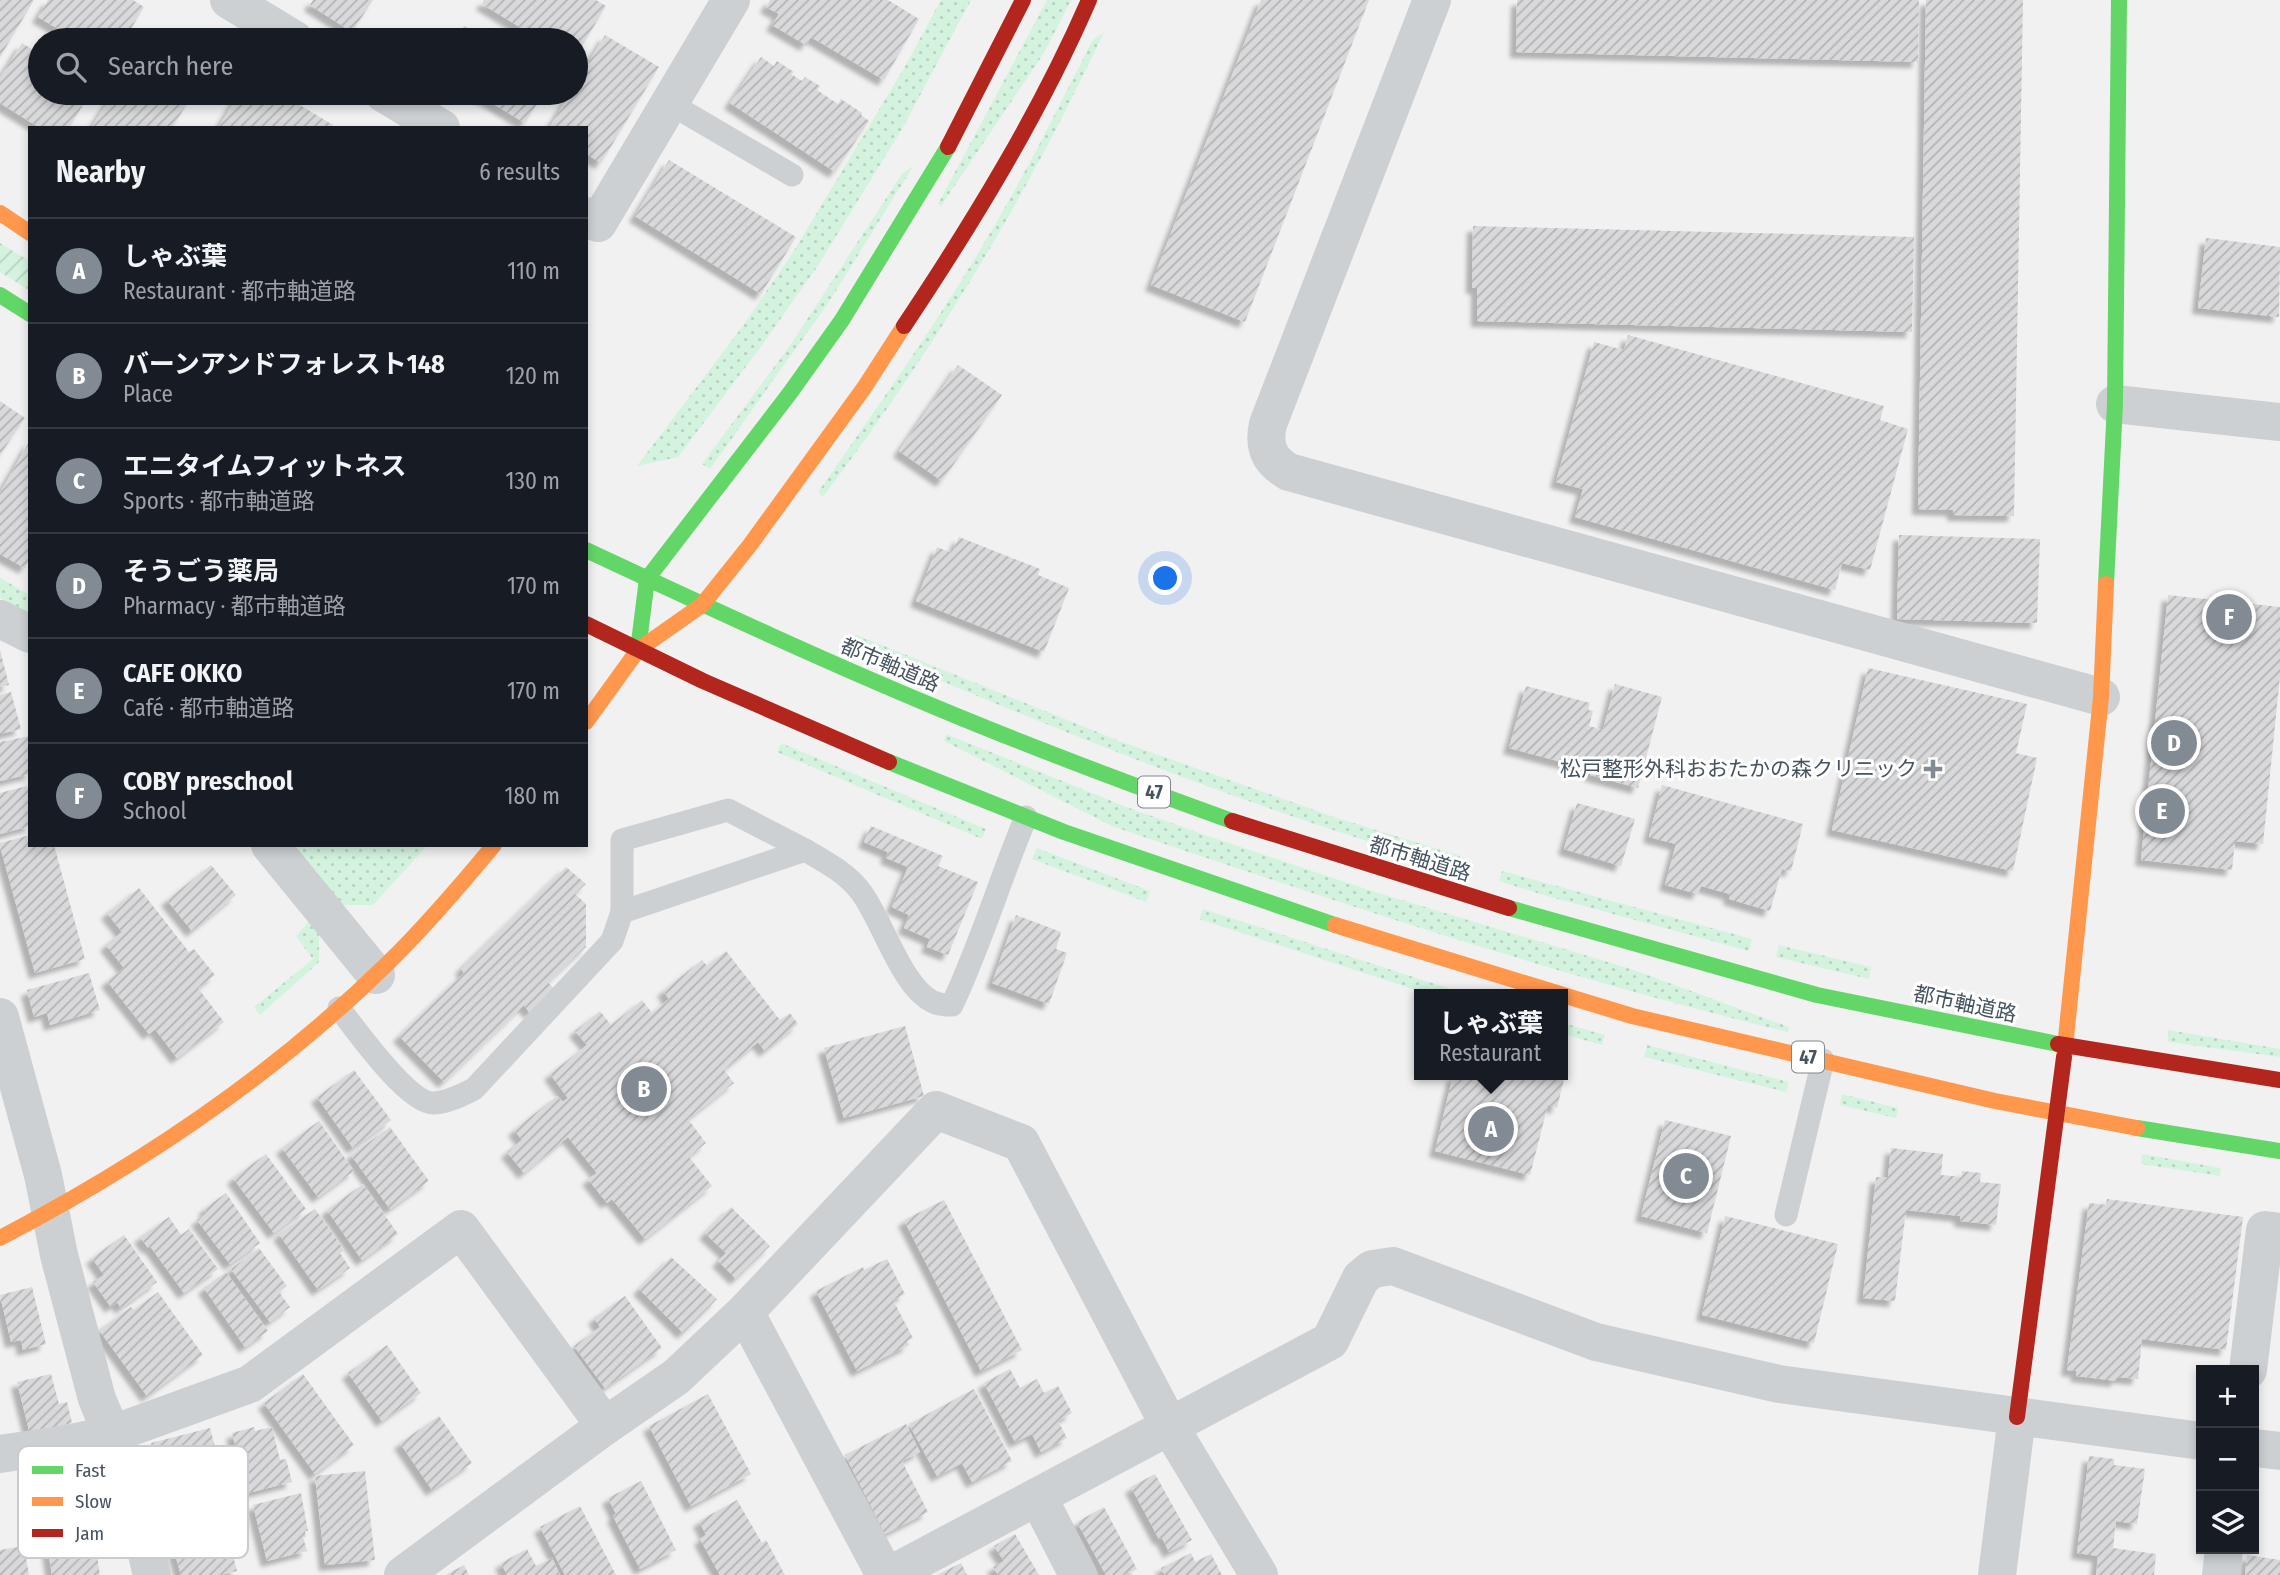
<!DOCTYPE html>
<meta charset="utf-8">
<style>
:root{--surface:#171b24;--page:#242831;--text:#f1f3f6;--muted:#9ea1a6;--line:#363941;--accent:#828b93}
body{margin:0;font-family:"Fira Sans Condensed","Noto Sans JP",sans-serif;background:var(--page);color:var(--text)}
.controls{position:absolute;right:21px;bottom:21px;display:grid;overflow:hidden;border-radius:0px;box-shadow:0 4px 10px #0003}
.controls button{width:63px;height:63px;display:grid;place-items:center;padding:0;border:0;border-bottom:2px solid var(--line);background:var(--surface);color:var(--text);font:35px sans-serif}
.you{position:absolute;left:1166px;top:579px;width:24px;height:24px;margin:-18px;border:5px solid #fff;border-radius:50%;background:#1a73e8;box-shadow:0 0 0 10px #1a73e833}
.badge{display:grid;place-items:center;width:46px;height:46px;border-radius:50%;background:var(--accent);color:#fff;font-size:23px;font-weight:700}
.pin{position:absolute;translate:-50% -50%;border:4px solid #fff;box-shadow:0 2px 7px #0006}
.popup{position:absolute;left:1414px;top:989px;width:154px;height:91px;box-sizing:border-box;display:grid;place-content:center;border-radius:0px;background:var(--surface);filter:drop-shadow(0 2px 5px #0005);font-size:23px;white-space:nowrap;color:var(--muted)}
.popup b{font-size:26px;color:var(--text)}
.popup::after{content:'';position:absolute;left:50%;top:100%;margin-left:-14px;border:14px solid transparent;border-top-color:var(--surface)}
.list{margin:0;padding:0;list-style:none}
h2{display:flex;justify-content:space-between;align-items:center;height:91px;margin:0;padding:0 28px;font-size:30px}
h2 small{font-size:23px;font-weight:400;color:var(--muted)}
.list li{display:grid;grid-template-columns:46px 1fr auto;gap:21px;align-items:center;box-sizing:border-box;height:105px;padding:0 28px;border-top:2px solid var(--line)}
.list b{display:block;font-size:26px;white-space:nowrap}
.list p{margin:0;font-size:23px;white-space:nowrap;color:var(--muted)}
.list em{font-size:23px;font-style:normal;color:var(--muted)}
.icon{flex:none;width:38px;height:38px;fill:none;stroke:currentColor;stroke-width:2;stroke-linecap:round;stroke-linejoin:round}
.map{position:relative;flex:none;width:2280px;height:1575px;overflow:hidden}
.search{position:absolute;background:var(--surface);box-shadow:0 4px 10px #0003;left:28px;top:28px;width:560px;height:77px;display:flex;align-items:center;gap:18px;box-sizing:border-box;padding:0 24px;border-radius:38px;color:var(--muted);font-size:26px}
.panel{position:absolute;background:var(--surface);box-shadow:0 4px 10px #0003;left:28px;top:126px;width:560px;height:721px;border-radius:0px}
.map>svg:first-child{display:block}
.grass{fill:url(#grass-dots)}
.garden{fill:url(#garden-furrows)}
.building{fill:url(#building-hatch);filter:url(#shadow)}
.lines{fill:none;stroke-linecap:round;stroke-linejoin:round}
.lane{stroke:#cdd0d3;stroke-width:23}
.street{stroke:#cdd0d3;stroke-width:38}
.fast{stroke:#63d668;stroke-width:16}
.slow{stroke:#ff974d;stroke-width:16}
.jam{stroke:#b3261e;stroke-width:16}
.poi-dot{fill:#828b93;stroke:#fff;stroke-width:2.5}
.labels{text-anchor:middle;stroke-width:6;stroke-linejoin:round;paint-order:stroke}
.shield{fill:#fff;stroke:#7e8790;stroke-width:2}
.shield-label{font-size:19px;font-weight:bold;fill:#465461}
.street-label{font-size:21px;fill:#465461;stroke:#fff}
.poi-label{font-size:21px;fill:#465461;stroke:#fff;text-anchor:end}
.key{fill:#fff;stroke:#c8ccd0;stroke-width:2}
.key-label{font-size:19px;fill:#465461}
</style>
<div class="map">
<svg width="2280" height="1575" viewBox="0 0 2280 1575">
<defs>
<pattern id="grass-dots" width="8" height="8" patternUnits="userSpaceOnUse" patternTransform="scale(1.75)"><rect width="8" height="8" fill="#d4f3df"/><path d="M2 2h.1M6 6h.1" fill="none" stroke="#b7d2c2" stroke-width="1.8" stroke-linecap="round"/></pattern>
<pattern id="garden-furrows" width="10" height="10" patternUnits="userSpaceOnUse" patternTransform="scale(1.75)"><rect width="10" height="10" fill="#d4f3df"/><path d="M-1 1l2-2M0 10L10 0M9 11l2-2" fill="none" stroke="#b7d2c2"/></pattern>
<pattern id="building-hatch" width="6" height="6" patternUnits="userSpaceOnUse" patternTransform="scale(1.75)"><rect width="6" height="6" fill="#d9d9db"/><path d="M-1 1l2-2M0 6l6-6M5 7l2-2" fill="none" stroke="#b2b3b5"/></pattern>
<filter id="shadow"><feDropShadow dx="-6" dy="6" stdDeviation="2" flood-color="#0004"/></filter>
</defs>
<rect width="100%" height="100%" fill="#f2f1f1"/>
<g class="grass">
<polygon points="941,0 971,0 902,129 819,264 763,344 678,457 637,466 745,323 795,249 904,68"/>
<polygon points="1047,0 1071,0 1044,53 941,206 938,204"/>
<path d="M 1104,32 C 1027,197 933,351 823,497 L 818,492 C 881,402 945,312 1000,216 C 1033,159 1062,100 1092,41 Z"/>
<polygon points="914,165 827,305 710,469 702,464 789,347 902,174"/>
<polygon points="0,578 30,595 30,614 0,598"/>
<path d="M 854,634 L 1122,742 L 1334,817 L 1460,856 L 1457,868 C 1249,809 1049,727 851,643 Z"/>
<path d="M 946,734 L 1129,808 L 1211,837 L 1372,891 L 1631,969 L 1789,1027 L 1788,1032 C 1567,979 1353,907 1138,835 L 1112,826 L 944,741 Z"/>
<polygon points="781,743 986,829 982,839 777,752"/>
<polygon points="294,845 428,845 373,905 342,905"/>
<polygon points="1037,848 1150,891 1146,902 1032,859"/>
<polygon points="1502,871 1752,939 1749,951 1547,896 1499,881"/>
<polygon points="1203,909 1466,994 1428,994 1199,919"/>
<polygon points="309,921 319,932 319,962 260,1015 254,1007 313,959 296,936"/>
<polygon points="1779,945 1871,967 1869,979 1776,957"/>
<polygon points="1563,1023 1605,1035 1602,1045 1563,1034"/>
<polygon points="2168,1030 2280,1049 2280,1057 2168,1042"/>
<polygon points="1647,1045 1789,1082 1786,1092 1644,1057"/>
<polygon points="1842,1094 1898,1108 1896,1118 1840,1105"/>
<polygon points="2142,1154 2221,1168 2220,1176 2141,1164"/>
</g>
<polygon class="garden" points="0,243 30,261 30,291 0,272"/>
<g class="building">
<polygon points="0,0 34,0 0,57"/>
<polygon points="48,0 133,0 144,7 124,40 77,40 38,17"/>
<polygon points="313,0 373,0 352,32 310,5"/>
<polygon points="484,0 596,0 606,6 576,56 576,40 541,40 482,4"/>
<polygon points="770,0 888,0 919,19 884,80 811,37 806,45 772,25 779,14 766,7"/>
<polygon points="1261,0 1369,0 1245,322 1151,285"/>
<polygon points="1517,0 1919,0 1918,62 1516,52"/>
<polygon points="1926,0 2023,0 2014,516 1953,515 1953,510 1918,509"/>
<polygon points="464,26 488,40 455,40"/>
<polygon points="605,35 659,67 601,163 586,154 586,128 549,128 570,93 576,93 576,83"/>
<polygon points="22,43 40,54 40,93 90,93 69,128 40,128 0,103 0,78"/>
<polygon points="761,57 774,66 777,61 794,72 791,74 802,81 805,77 820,86 817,90 838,104 841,99 862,113 861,115 869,121 835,172 730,103"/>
<polygon points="113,93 120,95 121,93 193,94 172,128 91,128"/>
<polygon points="239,93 280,93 333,125 331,128 218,128"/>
<polygon points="475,93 544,93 525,123"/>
<polygon points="669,160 796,237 761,294 635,216"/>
<polygon points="1473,226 1914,237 1912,332 1477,321 1477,288 1472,288"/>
<polygon points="2206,238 2280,247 2279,317 2198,308"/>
<polygon points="1628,335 1884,406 1880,420 1908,429 1870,570 1842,563 1835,590 1575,517 1583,489 1556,482 1594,342 1624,350"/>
<polygon points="958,365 1002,395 942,481 899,451"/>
<polygon points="0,401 25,418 0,455"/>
<polygon points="30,440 30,559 25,568 0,554 0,493"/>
<polygon points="1899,535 2040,539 2037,623 1897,619"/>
<polygon points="959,537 1040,569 1038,575 1069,588 1044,652 916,601 937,547 952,553"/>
<polygon points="2168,595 2280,607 2280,676 2263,844 2235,841 2232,870 2141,860"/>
<polygon points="0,650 9,685 0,687"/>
<polygon points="1868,668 2027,704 2016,753 2037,758 2013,871 1832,830"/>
<polygon points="1615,684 1662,697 1638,788 1590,775 1592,770 1509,748 1526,686 1590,703 1588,710 1593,711 1589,726 1603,730"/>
<polygon points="11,692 21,729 0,734 0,695"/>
<polygon points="30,736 30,774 0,781 0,742"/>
<polygon points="1662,785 1803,824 1791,871 1782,869 1770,911 1729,899 1730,894 1701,886 1698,894 1665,885 1676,844 1649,837"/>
<polygon points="27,786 30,795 30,826 0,834 0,793"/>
<polygon points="1577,803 1635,819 1621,866 1564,849"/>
<polygon points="871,826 943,856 938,866 978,882 948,955 927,947 930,939 904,928 909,915 892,907 908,867 886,858 888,852 864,842"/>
<polygon points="30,835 30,845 54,845 85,959 35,973 0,846 0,843"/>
<polygon points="211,865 236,895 192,931 167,900"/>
<polygon points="566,867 586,884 575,894 586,904 586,947 548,982 555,990 530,1013 524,1005 444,1082 399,1036 464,973 461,968"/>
<polygon points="139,888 189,952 194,949 215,975 198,988 224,1022 177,1058 155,1029 149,1034 107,981 124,968 106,945 122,932 107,913"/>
<polygon points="1016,915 1061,932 1056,949 1067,953 1049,1004 992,983"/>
<polygon points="726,951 780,1020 790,1013 798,1024 765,1051 758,1042 724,1070 734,1083 688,1119 706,1143 689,1157 712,1186 645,1239 612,1199 607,1203 588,1179 597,1173 568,1137 524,1173 507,1152 522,1140 514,1130 557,1096 563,1102 568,1098 550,1074 587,1045 575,1031 600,1011 611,1025 642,1000 652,1013 669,999 663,991 702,960 707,966"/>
<polygon points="89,973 100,1010 50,1025 47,1013 34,1017 27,990"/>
<polygon points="905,1026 924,1096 844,1118 824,1048"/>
<polygon points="354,1070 391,1120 353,1148 317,1097"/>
<polygon points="1453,1075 1565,1075 1557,1108 1548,1105 1530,1175 1435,1151"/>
<polygon points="1665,1120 1731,1136 1707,1233 1641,1216"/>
<polygon points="319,1121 354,1171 318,1197 282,1148"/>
<polygon points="390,1127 429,1181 390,1209 351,1155"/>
<polygon points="1891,1148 1943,1154 1941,1175 1962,1177 1962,1171 1981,1173 1980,1182 2001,1184 1996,1225 1960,1221 1960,1216 1906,1210 1895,1301 1863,1298 1876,1177 1888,1178"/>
<polygon points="266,1154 306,1209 274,1233 233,1178"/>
<polygon points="363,1184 398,1234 362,1260 327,1210"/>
<polygon points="226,1193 260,1243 230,1264 197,1220 207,1213 204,1209"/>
<polygon points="2107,1199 2243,1217 2226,1350 2142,1339 2138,1379 2117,1377 2117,1381 2076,1376 2077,1371 2067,1370 2089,1203 2106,1205"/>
<polygon points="944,1200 1022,1350 981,1371 904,1220"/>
<polygon points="731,1207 770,1246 736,1279 718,1261 726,1253 705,1233"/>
<polygon points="315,1209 344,1250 340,1253 350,1268 318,1290 279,1234"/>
<polygon points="1725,1216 1838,1244 1814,1343 1702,1315"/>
<polygon points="169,1217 181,1235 189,1229 218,1269 184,1293 150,1246 148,1248 140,1237"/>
<polygon points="124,1235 157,1282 121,1308 117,1302 111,1307 93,1282 104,1275 92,1258"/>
<polygon points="259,1248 287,1286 279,1292 290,1307 270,1322 231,1269"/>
<polygon points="671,1257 717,1299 683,1333 639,1289"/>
<polygon points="887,1259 905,1294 893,1300 913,1338 907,1341 909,1345 857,1371 816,1291 863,1267 864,1270"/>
<polygon points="226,1272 268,1331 245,1347 204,1288"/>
<polygon points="32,1287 46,1344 23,1350 21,1340 11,1342 0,1295"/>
<polygon points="158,1292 203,1355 147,1396 99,1330 131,1307 134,1310"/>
<polygon points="625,1296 662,1348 605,1388 574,1346 600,1327 594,1318"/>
<polygon points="387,1345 421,1393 382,1421 348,1373"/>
<polygon points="1010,1369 1020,1388 1037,1379 1044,1393 1058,1386 1072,1413 1058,1421 1067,1438 1041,1452 1032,1434 1015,1442 984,1383"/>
<polygon points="51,1374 59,1404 67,1402 72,1423 30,1434 17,1382"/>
<polygon points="303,1374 354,1445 315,1474 264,1403"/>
<polygon points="974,1389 1012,1461 972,1482 962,1463 937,1476 909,1424"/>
<polygon points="708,1394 751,1474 691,1506 649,1426"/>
<polygon points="439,1416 472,1463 432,1490 400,1443"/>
<polygon points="906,1424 920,1452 902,1461 928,1512 885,1534 845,1455"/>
<polygon points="254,1427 255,1431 272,1427 280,1460 286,1459 292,1482 248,1493 232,1433"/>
<polygon points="210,1428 220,1466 160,1481 151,1443"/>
<polygon points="2089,1456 2114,1459 2114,1465 2145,1469 2137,1524 2116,1521 2113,1548 2156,1554 2154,1575 2096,1575 2098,1556 2077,1553"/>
<polygon points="365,1471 375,1560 325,1565 315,1476"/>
<polygon points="78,1472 82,1519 35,1525 30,1477"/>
<polygon points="225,1472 234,1518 187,1530 175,1486"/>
<polygon points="1155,1474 1192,1540 1169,1552 1162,1538 1159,1539 1131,1487"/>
<polygon points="641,1481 676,1550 640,1569 613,1516 616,1514 608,1498"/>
<polygon points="301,1493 308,1531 305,1531 306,1537 303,1537 307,1551 267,1561 253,1505"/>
<polygon points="737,1500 762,1543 766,1540 785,1575 720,1575 700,1539 706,1535 699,1521"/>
<polygon points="580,1506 616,1575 565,1575 540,1527"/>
<polygon points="1104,1507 1137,1569 1125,1575 1106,1575 1077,1522"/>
<polygon points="92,1523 100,1575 52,1575 45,1531"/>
<polygon points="225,1526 237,1571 221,1575 181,1575 171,1540"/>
<polygon points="1015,1534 1039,1575 998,1575 993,1567 1004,1561 994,1546"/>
<polygon points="24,1546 29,1575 0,1575 0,1550"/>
<polygon points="527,1549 536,1566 552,1558 560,1575 507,1575 501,1563"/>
<polygon points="1191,1553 1195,1562 1211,1554 1222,1575 1165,1575 1161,1568"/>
<polygon points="2247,1555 2280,1560 2280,1575 2245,1575"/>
<polygon points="961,1563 967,1575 937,1575"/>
<polygon points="464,1565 469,1575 446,1575"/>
</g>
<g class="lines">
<g class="lane">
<polyline points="669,103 792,175"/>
<polyline points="622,912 622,840 728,810 805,850"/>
<path d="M 339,1008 C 356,1030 407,1102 433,1103 C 447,1103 462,1095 474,1089 L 612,941 L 622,912 L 805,850 C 824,861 847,873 861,892 C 882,919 903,992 936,1003 C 941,1005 947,1005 952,1005 C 981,944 1000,879 1026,817"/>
<polyline points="1786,1215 1823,1060"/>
</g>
<g class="street">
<polyline points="229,0 295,40"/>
<path d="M 1432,0 L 1268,424 C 1263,446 1269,461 1289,472 L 2101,697"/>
<polyline points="383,93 441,128"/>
<polyline points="586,216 598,223 731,0"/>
<polyline points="2115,404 2280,422"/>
<polyline points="0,619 30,634"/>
<polyline points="270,845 376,975"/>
<polyline points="0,1017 43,1175 59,1255 97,1399 126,1468 152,1575"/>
<polyline points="745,1312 885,1575"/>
<polyline points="2248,1370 2265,1230 2280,1232"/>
<polyline points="2254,1448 2280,1451"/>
<polyline points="0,1454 67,1444 112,1434 250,1384 461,1229 605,1426"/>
<polyline points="1038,1497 1078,1575"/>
<polyline points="403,1575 605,1426 676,1377 745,1312 936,1110 1021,1143 1170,1427 1259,1575"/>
<polyline points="890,1575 1330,1341 1361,1278 1372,1269 1393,1266 1596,1342 1779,1384 2201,1441"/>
<polyline points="1997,1575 2017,1417"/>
<polyline points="2221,1575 2224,1549"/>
</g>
<g class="fast">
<polyline points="0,295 30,314"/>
<path d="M 586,550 C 702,604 817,658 935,707 C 1033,748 1132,785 1232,821"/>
<polyline points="2106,584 2115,404 2119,0"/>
<polyline points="638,650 647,579 790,393 842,320 948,147"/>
<polyline points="889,762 1064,832 1335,925"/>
<polyline points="1509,908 1817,995 2058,1044"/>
<polyline points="2137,1128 2280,1151"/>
</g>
<g class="slow">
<polyline points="0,213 30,233"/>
<polyline points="586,722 638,650 702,605 750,545 864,388 904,326"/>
<polyline points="1335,925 1560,994"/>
<polyline points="1563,995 1632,1016 1995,1101 2137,1128"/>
<polyline points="2064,1057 2101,697 2106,584"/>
<path d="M 0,1238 C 142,1164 273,1076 388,963 C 426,926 460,886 494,845"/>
</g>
<g class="jam">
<polyline points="948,147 1023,0"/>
<path d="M 904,326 C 972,224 1040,113 1089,0"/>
<polyline points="586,624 703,681 889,762"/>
<polyline points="1232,821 1509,908"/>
<polyline points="2058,1044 2280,1080"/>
<polyline points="2017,1417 2064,1057"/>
</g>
</g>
<path class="poi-dot" d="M1929.5 758.5h7v7h7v7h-7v7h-7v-7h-7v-7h7z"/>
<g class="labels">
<g class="shield">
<rect x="1138" y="776.5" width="32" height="31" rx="5"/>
<rect x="1792" y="1041.5" width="32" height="31" rx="5"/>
</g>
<g class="shield-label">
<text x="1154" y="799">47</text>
<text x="1808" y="1064">47</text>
</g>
<g class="street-label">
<text transform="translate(890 665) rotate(23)" y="7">都市軸道路</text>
<text transform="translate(1420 859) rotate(17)" y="7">都市軸道路</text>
<text transform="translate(1965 1004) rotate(12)" y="7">都市軸道路</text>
</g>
<g class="poi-label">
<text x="1917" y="776">松戸整形外科おおたかの森クリニック</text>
</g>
</g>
<rect x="18" y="1446" width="230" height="112" rx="10" class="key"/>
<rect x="32" y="1466" width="31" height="8" fill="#63d668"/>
<rect x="32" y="1497" width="31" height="9" fill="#ff974d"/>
<rect x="32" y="1529" width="31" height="8" fill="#b3261e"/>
<g class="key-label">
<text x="75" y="1477">Fast</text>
<text x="75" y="1508">Slow</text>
<text x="75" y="1540">Jam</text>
</g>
</svg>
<div class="controls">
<button>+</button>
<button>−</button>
<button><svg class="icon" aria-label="layers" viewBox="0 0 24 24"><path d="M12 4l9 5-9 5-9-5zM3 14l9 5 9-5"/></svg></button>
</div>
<div class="you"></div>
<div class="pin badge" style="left:1491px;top:1129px">A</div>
<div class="popup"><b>しゃぶ葉</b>Restaurant</div>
<div class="pin badge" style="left:644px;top:1089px">B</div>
<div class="pin badge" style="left:1686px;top:1176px">C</div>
<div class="pin badge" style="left:2174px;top:743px">D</div>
<div class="pin badge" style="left:2162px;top:811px">E</div>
<div class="pin badge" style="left:2229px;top:617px">F</div>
<div class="search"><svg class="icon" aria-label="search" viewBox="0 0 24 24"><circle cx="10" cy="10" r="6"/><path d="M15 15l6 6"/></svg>Search here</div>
<section class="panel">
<h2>Nearby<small>6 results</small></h2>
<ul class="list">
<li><span class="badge">A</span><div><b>しゃぶ葉</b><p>Restaurant · 都市軸道路</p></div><em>110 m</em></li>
<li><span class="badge">B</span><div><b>バーンアンドフォレスト148</b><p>Place</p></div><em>120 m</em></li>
<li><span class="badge">C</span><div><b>エニタイムフィットネス</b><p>Sports · 都市軸道路</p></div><em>130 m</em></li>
<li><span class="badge">D</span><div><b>そうごう薬局</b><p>Pharmacy · 都市軸道路</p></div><em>170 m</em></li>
<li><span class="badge">E</span><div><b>CAFE OKKO</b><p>Café · 都市軸道路</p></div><em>170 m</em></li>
<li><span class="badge">F</span><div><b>COBY preschool</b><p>School</p></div><em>180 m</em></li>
</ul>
</section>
</div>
